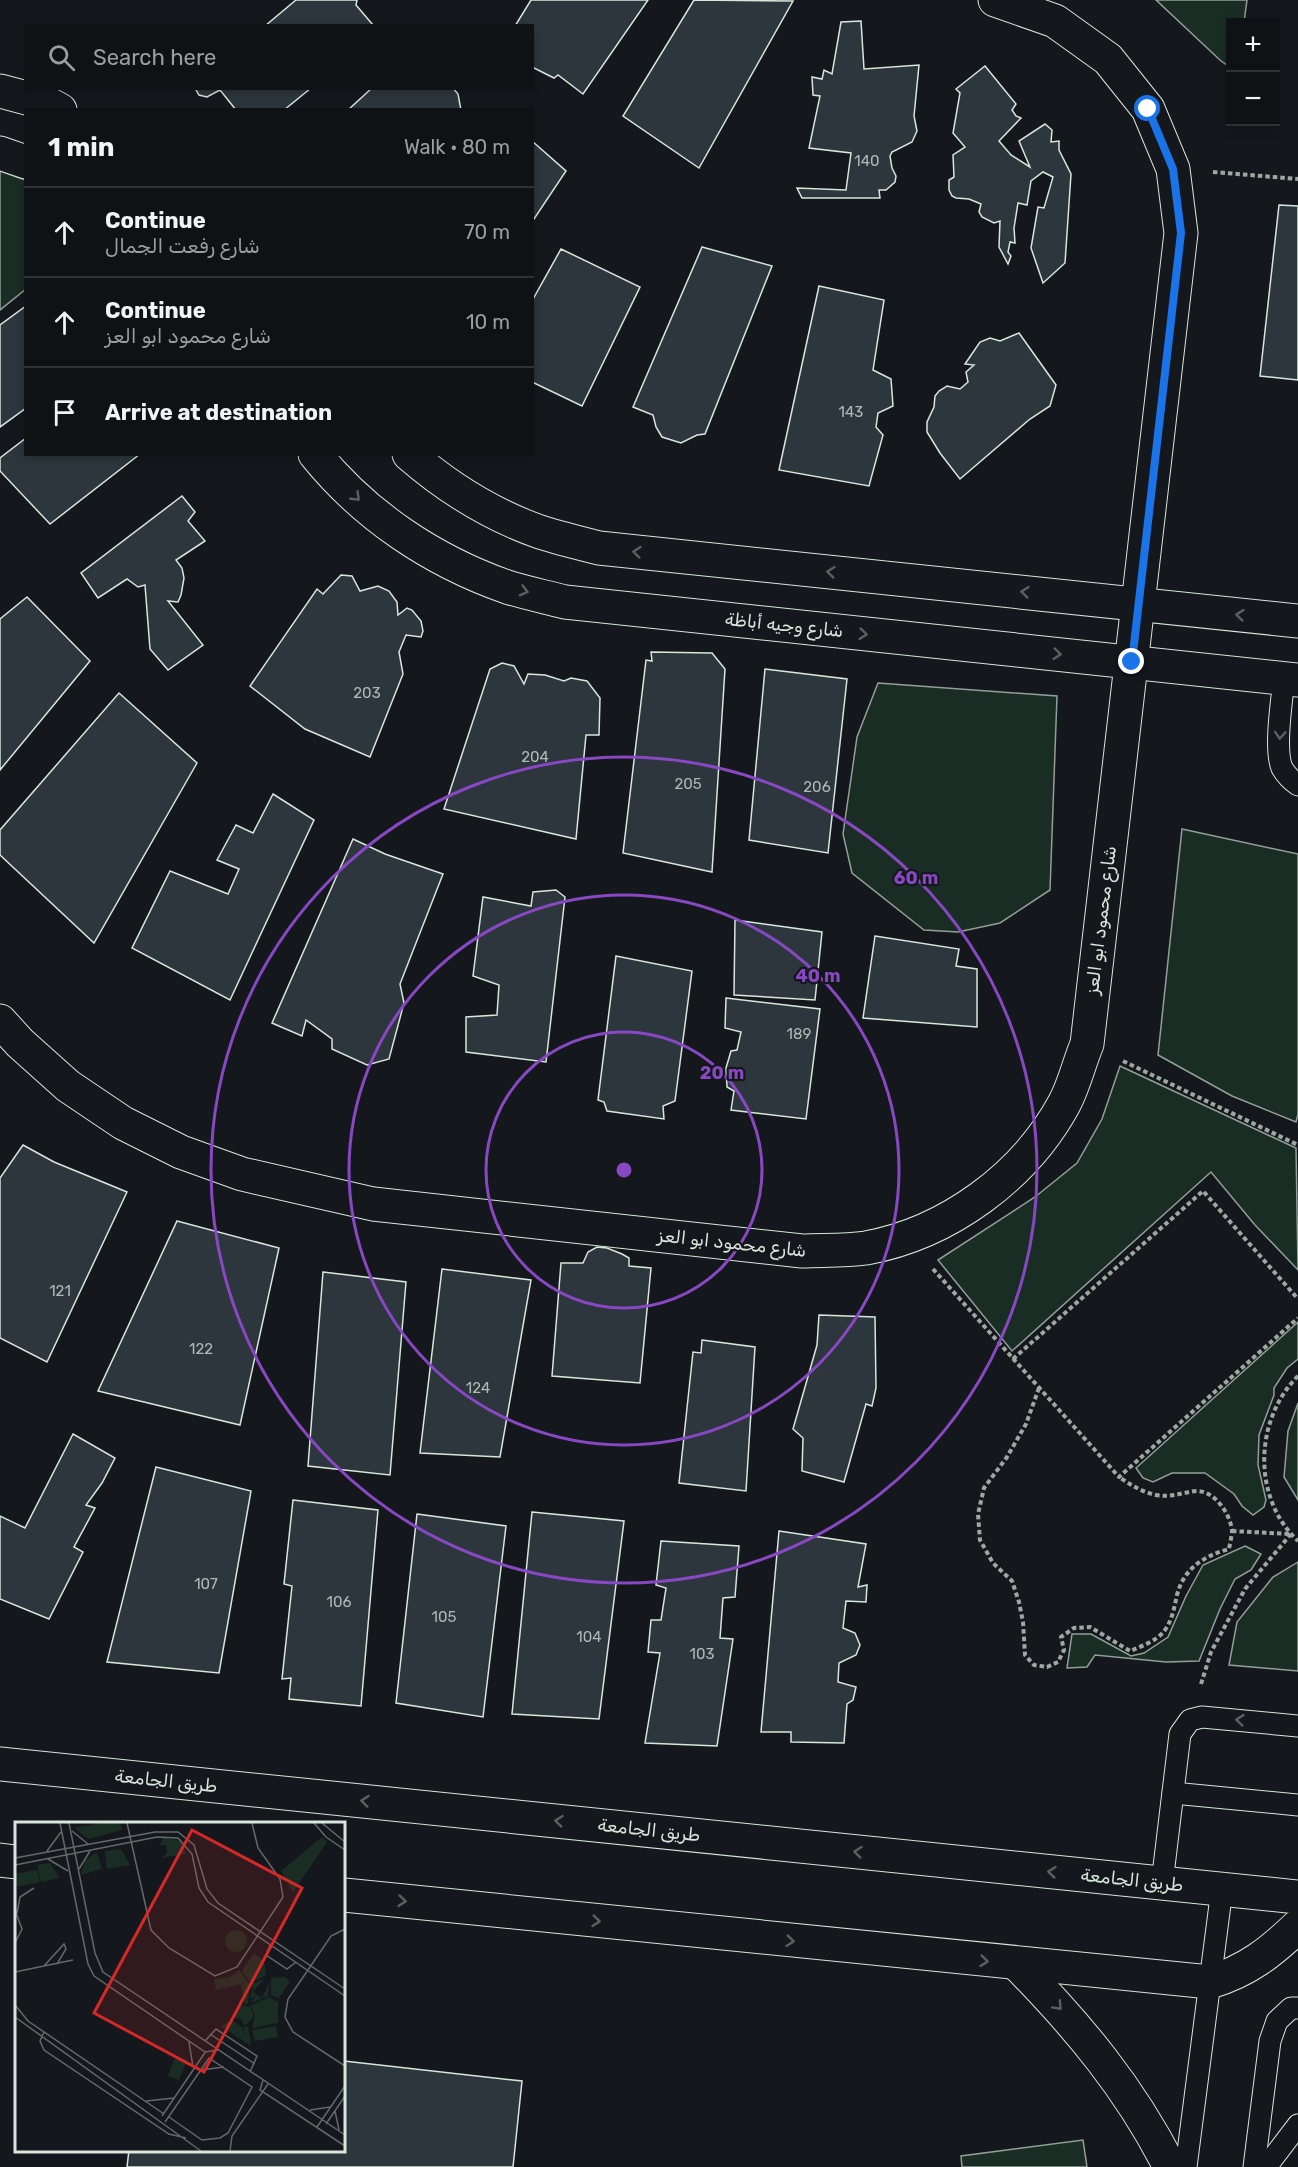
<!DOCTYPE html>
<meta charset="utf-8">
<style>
:root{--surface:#0f1215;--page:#181b1e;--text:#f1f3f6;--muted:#9b9ea0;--line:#2f3234}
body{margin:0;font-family:Rubik,Cairo,sans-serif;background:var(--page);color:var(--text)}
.controls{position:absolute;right:18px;top:18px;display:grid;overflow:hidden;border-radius:0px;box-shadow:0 3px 9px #0003}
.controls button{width:54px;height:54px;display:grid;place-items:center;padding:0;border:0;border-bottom:2px solid var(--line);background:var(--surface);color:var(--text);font:30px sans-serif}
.stop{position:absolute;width:18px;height:18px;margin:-14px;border:4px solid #1a73e8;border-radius:50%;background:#fff}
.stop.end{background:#1a73e8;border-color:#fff;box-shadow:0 2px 6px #0008}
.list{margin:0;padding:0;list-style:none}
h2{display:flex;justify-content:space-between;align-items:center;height:78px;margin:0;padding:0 24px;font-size:26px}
h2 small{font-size:20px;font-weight:400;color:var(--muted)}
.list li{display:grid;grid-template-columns:39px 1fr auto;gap:18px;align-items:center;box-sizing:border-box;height:90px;padding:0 24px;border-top:2px solid var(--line)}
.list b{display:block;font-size:22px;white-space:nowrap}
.list p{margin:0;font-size:20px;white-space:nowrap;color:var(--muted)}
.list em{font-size:20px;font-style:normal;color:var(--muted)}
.icon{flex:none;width:33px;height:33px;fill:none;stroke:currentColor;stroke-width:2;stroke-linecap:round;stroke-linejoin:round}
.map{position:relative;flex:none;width:1298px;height:2167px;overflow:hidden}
.search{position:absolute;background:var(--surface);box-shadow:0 3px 9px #0003;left:24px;top:24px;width:510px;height:66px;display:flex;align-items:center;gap:15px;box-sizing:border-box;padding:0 21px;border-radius:0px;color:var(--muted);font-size:22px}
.panel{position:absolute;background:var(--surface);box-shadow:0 3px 9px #0003;left:24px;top:108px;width:510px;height:348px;border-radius:0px}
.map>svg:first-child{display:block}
.green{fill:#1a2d24;stroke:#939e99;stroke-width:1.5}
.building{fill:#2c363c;stroke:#d8e6dc;stroke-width:1.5}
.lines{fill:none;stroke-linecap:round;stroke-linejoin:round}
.service-casing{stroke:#d8e6dc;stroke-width:23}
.minor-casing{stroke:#d8e6dc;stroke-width:35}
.tertiary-casing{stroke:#d8e6dc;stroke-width:35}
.path{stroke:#9da8a2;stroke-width:4;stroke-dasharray:4.5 3;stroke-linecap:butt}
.service{stroke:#14181c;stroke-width:21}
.minor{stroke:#14181c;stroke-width:33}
.tertiary{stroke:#14181c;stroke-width:33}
.oneway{stroke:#59605f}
.route{stroke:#1a73e8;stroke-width:8}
.ring{fill:none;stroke:#8948c3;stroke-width:3}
.labels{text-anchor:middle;stroke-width:4.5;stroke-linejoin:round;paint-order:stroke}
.number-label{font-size:15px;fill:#adbab4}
.street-label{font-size:18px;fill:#d8e6dc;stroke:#14181c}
.inset-road{fill:none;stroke:#626a69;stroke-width:1.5}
.view{fill:#d62828;fill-opacity:0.15;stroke:#d62828;stroke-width:3}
.inset-edge{fill:none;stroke:#d8e6dc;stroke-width:3}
.centre{fill:#8948c3;stroke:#14181c;stroke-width:3}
.ring-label{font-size:18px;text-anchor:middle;font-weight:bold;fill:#8948c3;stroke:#14181c;stroke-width:4.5;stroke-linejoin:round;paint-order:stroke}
</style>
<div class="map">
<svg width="1298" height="2167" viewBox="0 0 1298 2167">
<rect width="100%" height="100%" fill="#14181c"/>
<g class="green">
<polygon points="1156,0 1247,0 1244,22 1230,22 1230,67 1221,61"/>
<polygon points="0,171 25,180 26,289 0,310"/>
<polygon points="878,683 1057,696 1050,890 1000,923 958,932 924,930 852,873 843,834 857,737"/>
<polygon points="1182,829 1298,854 1298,1114 1296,1122 1232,1096 1158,1055"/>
<polygon points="1120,1066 1296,1148 1298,1270 1255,1225 1211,1172 1012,1351 938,1260 1035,1197 1077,1163 1102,1119"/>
<polygon points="1298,1322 1298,1359 1287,1368 1274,1388 1274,1395 1259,1435 1258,1465 1266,1500 1264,1507 1253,1515 1242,1506 1234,1494 1205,1473 1172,1473 1153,1482 1143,1478 1136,1468"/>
<polygon points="1298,1403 1298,1500 1284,1477 1288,1431"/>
<polygon points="1245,1546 1261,1554 1251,1570 1235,1579 1220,1609 1199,1661 1166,1662 1095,1655 1087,1667 1067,1668 1072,1634 1091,1634 1131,1656 1144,1653 1168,1637 1186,1596 1203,1565"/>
<polygon points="1298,1562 1298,1671 1229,1665 1237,1622 1273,1577"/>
<polygon points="1083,2140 1087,2167 962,2167 961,2156"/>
</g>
<g class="building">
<polygon points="296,0 357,0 356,5 373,25 265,26"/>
<polygon points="531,0 648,0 583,94 558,75 554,78 532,67 532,26 515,26"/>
<polygon points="694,0 793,1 699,168 623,116"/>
<polygon points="861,21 864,69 919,65 914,116 917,131 912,142 892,152 890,156 892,168 896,176 895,182 886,190 879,190 880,198 802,198 797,188 846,190 851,153 809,148 820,96 813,95 812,77 822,79 824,70 832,74 841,22"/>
<polygon points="985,66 1016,104 1012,110 1016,116 1021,118 999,141 1011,155 1030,167 1019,141 1045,124 1052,130 1051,142 1059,141 1059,150 1071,174 1065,263 1043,283 1031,248 1038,207 1044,208 1053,177 1043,172 1031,181 1027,205 1018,203 1014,228 1015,243 1010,242 1008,252 1011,256 1008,264 999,247 1000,221 994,223 982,217 979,212 981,204 969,199 956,198 952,196 949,190 949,180 954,177 953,155 965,147 953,133 960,93 956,89"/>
<polygon points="195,88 311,88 284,110 236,110 220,90 207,97 199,95"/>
<polygon points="372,88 453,88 458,94 461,110 348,110"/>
<polygon points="532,141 566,171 532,222"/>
<polygon points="1279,205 1298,206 1298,380 1260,376"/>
<polygon points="702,247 772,266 705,434 697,435 681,443 662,437 656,427 653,415 633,407"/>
<polygon points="561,249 640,287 582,406 532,382 532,301"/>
<polygon points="819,286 884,300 873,370 891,379 893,406 878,413 876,427 883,435 869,486 779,470"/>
<polygon points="26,306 26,408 0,427 0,325"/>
<polygon points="1019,333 1056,385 1050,406 1030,419 960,479 940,453 927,432 927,422 934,407 935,396 939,391 947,386 960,389 968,382 966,372 974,365 965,364 980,342 990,338 1000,341"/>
<polygon points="26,438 26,454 140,454 50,524 0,471 0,458"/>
<polygon points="182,496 195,512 188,521 205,541 176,560 182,568 184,578 181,595 178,602 168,601 203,645 168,670 150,649 145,585 138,587 127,579 98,598 81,573"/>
<polygon points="341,575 352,576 360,591 378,586 389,591 397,602 398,615 407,608 412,610 421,621 423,631 421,637 406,635 399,652 403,674 370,757 305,729 250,686 317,589 323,594"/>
<polygon points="27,597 90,661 0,770 0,619"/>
<polygon points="651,652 712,653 725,669 712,872 623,853 646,660 652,661"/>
<polygon points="502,663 514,666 524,684 528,674 545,675 564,681 571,678 587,681 600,698 599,735 586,735 576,839 444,809 490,669"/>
<polygon points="765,669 847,679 828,853 749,840"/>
<polygon points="119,693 197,763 94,943 0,855 0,830"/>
<polygon points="273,794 314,820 230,1000 132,948 170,871 228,894 239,869 217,860 236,825 253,833"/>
<polygon points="353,839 385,854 443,874 400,984 404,1003 389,1059 367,1065 332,1049 332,1039 306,1020 302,1036 272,1023"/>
<polygon points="556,890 565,897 546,1062 466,1052 466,1017 497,1015 499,985 473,976 483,897 531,906 533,892"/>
<polygon points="735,920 822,932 815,1000 734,995"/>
<polygon points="875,936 959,949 956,966 977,969 977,1027 863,1018"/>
<polygon points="616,956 692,971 675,1101 663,1106 664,1119 607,1111 604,1102 598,1100"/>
<polygon points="726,998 820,1009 806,1119 731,1110 734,1091 727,1087 726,1068 731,1051 737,1050 741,1032 725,1028"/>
<polygon points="23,1145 54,1162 127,1192 47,1362 0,1338 0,1178"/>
<polygon points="177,1221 279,1248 240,1425 98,1391"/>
<polygon points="597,1247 607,1248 622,1254 629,1258 629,1266 651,1268 640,1383 552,1376 561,1263 583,1263 588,1252"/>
<polygon points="442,1269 531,1280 500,1457 420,1453"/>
<polygon points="323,1272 406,1282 390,1475 308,1466"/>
<polygon points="819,1315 875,1317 876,1388 872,1406 866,1404 844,1482 802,1471 803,1438 793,1429 817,1345"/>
<polygon points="702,1340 755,1347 746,1491 679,1483 693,1352 701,1353"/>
<polygon points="73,1434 115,1458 102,1483 86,1505 95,1508 74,1547 83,1552 49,1619 0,1599 0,1516 25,1528"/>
<polygon points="156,1467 251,1491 219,1673 107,1662"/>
<polygon points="293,1500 378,1510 361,1706 289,1699 291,1678 282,1679 292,1586 284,1584"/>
<polygon points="532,1512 624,1521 599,1719 512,1714"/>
<polygon points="417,1514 506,1526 483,1717 396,1703"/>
<polygon points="779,1531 866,1544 858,1587 867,1585 866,1602 846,1601 843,1628 855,1633 860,1645 856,1655 839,1663 838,1682 856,1687 853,1700 847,1704 844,1743 791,1742 791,1732 761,1732"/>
<polygon points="661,1541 739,1546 735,1597 723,1598 720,1638 733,1639 717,1746 645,1743 660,1653 648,1652 651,1620 661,1620 666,1588 656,1585"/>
<polygon points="344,2061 522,2081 513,2167 127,2167 129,2150 344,2150"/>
</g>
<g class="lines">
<g class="service-casing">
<g id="service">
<path d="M 1284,678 C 1282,700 1274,749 1282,768 C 1286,775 1291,780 1298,785"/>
<polyline points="1173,1793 1298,1805"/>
<polyline points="1162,1883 1180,1734 1190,1720 1202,1717 1298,1726"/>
<polyline points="1186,2167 1222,1889"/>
<polyline points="1254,2167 1270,2041 1277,2021 1291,2008 1298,2008"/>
<polyline points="1266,2167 1298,2125"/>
</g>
</g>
<g class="minor-casing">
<g id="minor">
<polyline points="0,91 49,104 60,110"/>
<polyline points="0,153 26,162"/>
<path d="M 315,454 C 365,516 433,561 507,587 C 526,593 546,597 565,602 L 1298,680"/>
<path d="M 409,454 C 448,488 492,515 540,532 C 559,538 579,543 599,548 L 1298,621"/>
<path d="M 0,1021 L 20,1043 L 68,1086 L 123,1123 L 181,1152 L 242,1174 L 373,1204 L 802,1251 C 823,1250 845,1251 866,1248 C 948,1233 1024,1177 1064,1104 C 1074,1086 1079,1063 1087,1044 L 1181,233 L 1173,169 L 1148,109 L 1108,59 L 1055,21 L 995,0"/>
</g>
</g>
<g class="tertiary-casing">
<g id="tertiary">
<polyline points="0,1764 1298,1897"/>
<polyline points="0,1860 16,1862"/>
<path d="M 344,1895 L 1210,1982 C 1247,1971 1271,1952 1298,1926"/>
<path d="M 1017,1964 C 1078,2026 1130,2088 1170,2167"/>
</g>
</g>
<g class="path">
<polyline points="1213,172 1298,179"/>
<polyline points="1123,1061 1298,1145"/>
<polyline points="933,1269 1119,1477 1298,1318"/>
<polyline points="1013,1359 1203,1191 1298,1299"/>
<path d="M 1298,1376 C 1254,1420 1252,1498 1298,1541"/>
<path d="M 1039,1388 L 1026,1424 L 1007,1457 L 984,1488 L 978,1514 L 980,1540 L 993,1563 L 1012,1581 L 1019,1602 L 1023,1622 L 1025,1655 L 1034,1665 L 1047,1667 L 1058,1662 L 1064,1650 L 1061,1637 L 1074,1628 L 1090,1627 L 1130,1651 C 1142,1646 1157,1641 1165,1630 C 1173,1618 1174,1608 1177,1595 C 1184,1568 1204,1556 1229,1549 C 1230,1543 1232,1536 1232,1530 C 1230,1514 1215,1491 1197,1491 C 1183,1492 1172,1498 1156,1495 C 1142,1492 1131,1485 1119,1477"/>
<polyline points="1232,1531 1291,1534"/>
<polyline points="1201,1684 1211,1652 1245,1589 1291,1534"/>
</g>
<use href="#service" class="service"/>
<use href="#minor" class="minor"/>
<use href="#tertiary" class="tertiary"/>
</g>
<defs><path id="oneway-chevron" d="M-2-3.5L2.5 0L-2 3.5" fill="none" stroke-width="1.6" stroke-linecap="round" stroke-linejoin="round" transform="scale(1.5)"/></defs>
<g class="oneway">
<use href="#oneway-chevron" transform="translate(356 497) rotate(44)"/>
<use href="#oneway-chevron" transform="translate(637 552) rotate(-174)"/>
<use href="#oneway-chevron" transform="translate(831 572) rotate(-174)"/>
<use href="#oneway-chevron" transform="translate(524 591) rotate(15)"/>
<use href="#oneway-chevron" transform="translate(1025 592) rotate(-174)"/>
<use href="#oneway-chevron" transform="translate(1240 615) rotate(-174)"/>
<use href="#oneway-chevron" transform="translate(863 634) rotate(6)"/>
<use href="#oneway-chevron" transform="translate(1057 654) rotate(6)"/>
<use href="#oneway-chevron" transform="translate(1280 735) rotate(94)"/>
<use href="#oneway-chevron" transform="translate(1240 1720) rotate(-174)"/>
<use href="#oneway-chevron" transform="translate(365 1801) rotate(-174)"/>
<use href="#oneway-chevron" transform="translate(559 1821) rotate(-174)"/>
<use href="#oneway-chevron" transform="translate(858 1852) rotate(-174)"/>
<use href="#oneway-chevron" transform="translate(1052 1872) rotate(-174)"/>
<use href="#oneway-chevron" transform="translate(402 1901) rotate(6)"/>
<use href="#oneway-chevron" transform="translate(596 1921) rotate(6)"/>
<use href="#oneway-chevron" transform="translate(790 1941) rotate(6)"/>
<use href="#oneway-chevron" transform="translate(984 1961) rotate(6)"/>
<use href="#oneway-chevron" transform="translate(1058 2006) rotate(47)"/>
</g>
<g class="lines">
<polyline class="route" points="1132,662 1181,233 1173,169 1148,109"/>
</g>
<g class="ring">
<circle cx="624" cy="1170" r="138"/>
<circle cx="624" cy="1170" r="275"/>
<circle cx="624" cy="1170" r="413"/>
</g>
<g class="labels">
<g class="number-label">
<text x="867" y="166">140</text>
<text x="851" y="417">143</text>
<text x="367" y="698">203</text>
<text x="535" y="762">204</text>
<text x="688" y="789">205</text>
<text x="817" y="792">206</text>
<text x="799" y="1039">189</text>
<text x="60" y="1296">121</text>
<text x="201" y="1354">122</text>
<text x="478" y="1393">124</text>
<text x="206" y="1589">107</text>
<text x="339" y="1607">106</text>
<text x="444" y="1622">105</text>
<text x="589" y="1642">104</text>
<text x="702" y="1659">103</text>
</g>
<g class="street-label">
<text transform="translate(784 625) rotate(6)" y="6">شارع وجيه أباظة</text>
<text transform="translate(1101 920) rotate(-83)" y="6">شارع محمود ابو العز</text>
<text transform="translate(732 1243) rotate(6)" y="6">شارع محمود ابو العز</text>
<text transform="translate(166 1781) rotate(6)" y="6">طريق الجامعة</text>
<text transform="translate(649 1830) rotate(6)" y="6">طريق الجامعة</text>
<text transform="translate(1132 1880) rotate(6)" y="6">طريق الجامعة</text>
</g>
</g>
<g transform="translate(15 1822)">
<rect width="330" height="330" fill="#14181c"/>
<path d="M 86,1 L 105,1 L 107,8 L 73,17 L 59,6 ZM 148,15 L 166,19 L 171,32 L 146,36 L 152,31 L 151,23 L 145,23 ZM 307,15 L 312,20 L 278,70 L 266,49 ZM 106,27 L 115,43 L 92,47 L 90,29 ZM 82,30 L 87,47 L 66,53 L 70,38 ZM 35,41 L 45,56 L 26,60 L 22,43 ZM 22,48 L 25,60 L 0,65 L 0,52 ZM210 119a11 11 0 1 1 22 0a11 11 0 1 1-22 0ZM 239,131 L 249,139 L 251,153 L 236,161 L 227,149 ZM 224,148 L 235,163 L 233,182 L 229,182 L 226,162 L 201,168 L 199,157 L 215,155 ZM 270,155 L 275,159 L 264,176 L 256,173 L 256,156 ZM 250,156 L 238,170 L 247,176 L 255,159 L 253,174 L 236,181 L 241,174 L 235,177 L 238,162 ZM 254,175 L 263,180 L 263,201 L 237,206 L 240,193 L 235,184 ZM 228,183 L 235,185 L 239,194 L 230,204 L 226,197 L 219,196 L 221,187 ZM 217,198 L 228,206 L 229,215 L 229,205 L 233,204 L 236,224 L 206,204 ZM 261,204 L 263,215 L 240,219 L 237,208 ZM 161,234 L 172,238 L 164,258 L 153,254 Z" fill="#1a2d24"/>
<path class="inset-road" d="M 45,1 L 73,142 L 79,154 L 190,230 L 203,228M 54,1 L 80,131 L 88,150 L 330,313M 112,1 L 136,108 L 154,126 L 200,154 L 222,145 L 268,75 L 265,57 L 243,26 L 237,1M 299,1 L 311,15 L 330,28M 307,1 L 330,20M 57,9 L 73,22M 32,29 L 46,10M 0,36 L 140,10 L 163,10 L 179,23 L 192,67 L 203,81 L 330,167M 33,37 L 53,49M 0,43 L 142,15 L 163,16 L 177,32 L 184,66 L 193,80 L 330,174M 64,47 L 75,29M 0,88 L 7,107 L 0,121M 2,91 L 5,75 L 19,66M 330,107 L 316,114 L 293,148 L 273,177 L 270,195 L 278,210 L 330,244M 255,123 L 251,133 L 272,147 L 281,140M 29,144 L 49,122 L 51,127 L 42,142M 0,150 L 58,138M 0,183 L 13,199 L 149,292M 0,195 L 186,329M 29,210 L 25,219 L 29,228 L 154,312 L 171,316M 195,212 L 240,242M 190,219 L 201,207 L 242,234 L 235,250M 174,220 L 178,245M 186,248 L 209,245M 248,258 L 245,268 L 330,324M 131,279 L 159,276M 295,288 L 315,285M 320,289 L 324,308M 147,294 L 191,229M 150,300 L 194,236 L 237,265 L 213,311 L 205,316 L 187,318 L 154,295M 311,302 L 330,274M 302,305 L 330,264M 215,329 L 217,314 L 253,262"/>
<path class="view" d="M 177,8 L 287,66 L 189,250 L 79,191 Z"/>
<rect width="330" height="330" class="inset-edge"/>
</g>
<circle cx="624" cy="1170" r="9" class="centre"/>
<g class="ring-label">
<text x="916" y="884">60 m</text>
<text x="818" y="982">40 m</text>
<text x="722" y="1079">20 m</text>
</g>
</svg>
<div class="controls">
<button>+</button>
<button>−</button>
</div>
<div class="stop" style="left:1148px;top:109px"></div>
<div class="stop end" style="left:1132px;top:662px"></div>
<div class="search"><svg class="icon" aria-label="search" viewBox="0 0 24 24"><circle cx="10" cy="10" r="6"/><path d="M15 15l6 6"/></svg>Search here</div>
<section class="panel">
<h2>1 min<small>Walk · 80 m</small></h2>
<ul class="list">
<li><svg class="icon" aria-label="ahead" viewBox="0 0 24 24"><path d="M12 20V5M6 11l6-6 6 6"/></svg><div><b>Continue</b><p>شارع رفعت الجمال</p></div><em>70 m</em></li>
<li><svg class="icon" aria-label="ahead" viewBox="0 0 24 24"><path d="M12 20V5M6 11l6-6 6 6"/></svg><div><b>Continue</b><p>شارع محمود ابو العز</p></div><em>10 m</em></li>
<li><svg class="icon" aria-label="arrive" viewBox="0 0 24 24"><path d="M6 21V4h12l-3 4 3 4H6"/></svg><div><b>Arrive at destination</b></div></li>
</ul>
</section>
</div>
